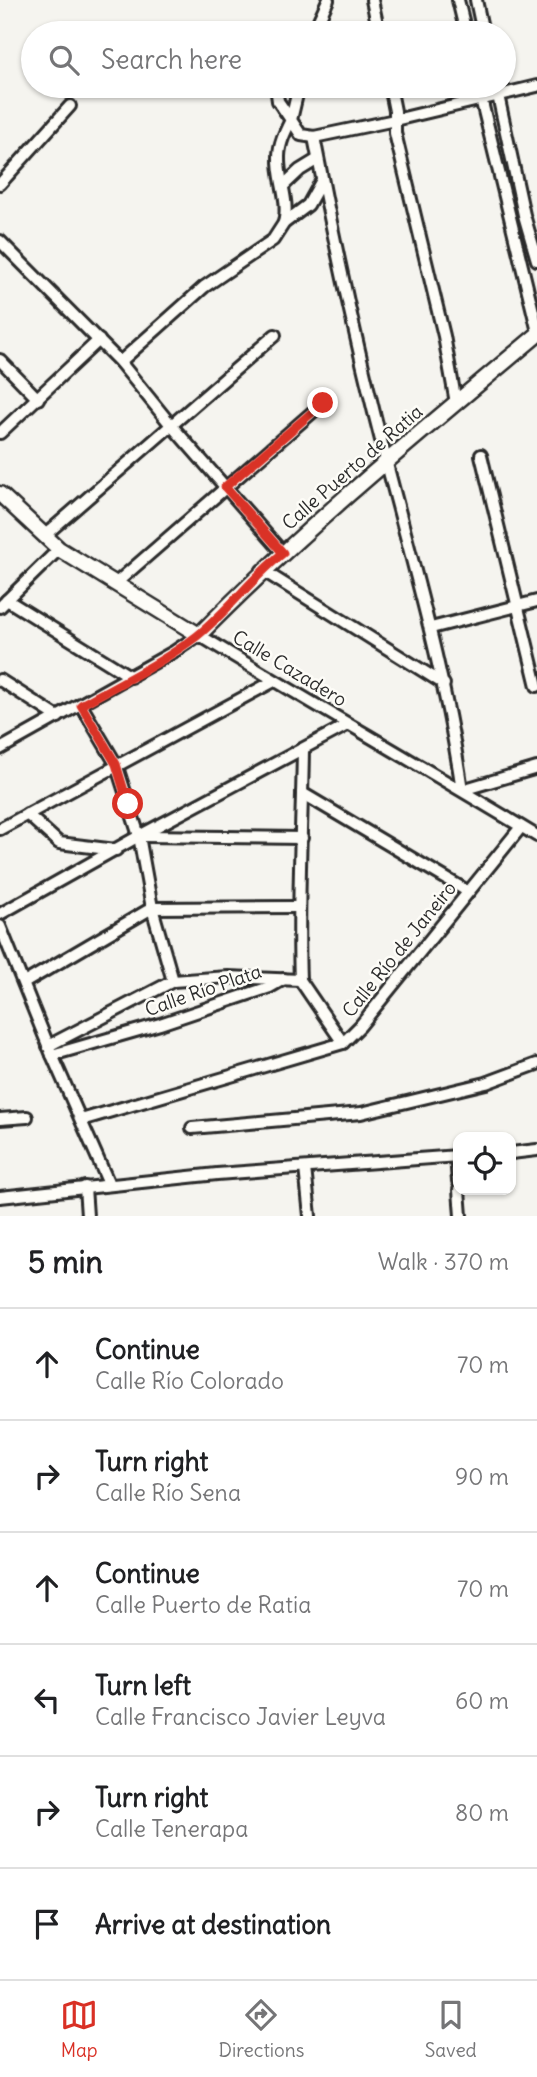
<!DOCTYPE html>
<meta charset="utf-8">
<style>
:root{--surface:#fff;--page:#f6f6f6;--text:#202124;--muted:#757577;--line:#e0e0e0;--accent:#d93025}
body{margin:0;font-family:Delius,sans-serif;background:var(--page);color:var(--text)}
.controls{position:absolute;right:21px;bottom:21px;display:grid;overflow:hidden;border-radius:14px;box-shadow:0 2px 5px #0004}
.controls button{width:63px;height:63px;display:grid;place-items:center;padding:0;border:0;border-bottom:2px solid var(--line);background:var(--surface);color:var(--text);font:35px sans-serif}
.stop{position:absolute;width:21px;height:21px;margin:-16px;border:5px solid #d93025;border-radius:50%;background:#fff}
.stop.end{background:#d93025;border-color:#fff;box-shadow:0 2px 7px #0008}
.list{margin:0;padding:0;list-style:none}
h2{display:flex;justify-content:space-between;align-items:center;height:91px;margin:0;padding:0 28px;font-size:30px}
h2 small{font-size:23px;font-weight:400;color:var(--muted)}
.list li{display:grid;grid-template-columns:46px 1fr auto;gap:21px;align-items:center;box-sizing:border-box;height:112px;padding:0 28px;border-top:2px solid var(--line)}
.list b{display:block;font-size:26px;white-space:nowrap}
.list p{margin:0;font-size:23px;white-space:nowrap;color:var(--muted)}
.list em{font-size:23px;font-style:normal;color:var(--muted)}
.icon{flex:none;width:38px;height:38px;fill:none;stroke:currentColor;stroke-width:2;stroke-linecap:round;stroke-linejoin:round}
.map{position:relative;flex:none;width:537px;height:1216px;overflow:hidden}
.search{position:absolute;background:var(--surface);box-shadow:0 2px 5px #0004;left:21px;right:21px;top:21px;height:77px;display:flex;align-items:center;gap:18px;box-sizing:border-box;padding:0 24px;border-radius:38px;color:var(--muted);font-size:26px}
.sheet{height:763px;background:var(--surface)}
nav{display:flex;justify-content:space-around;align-items:center;box-sizing:border-box;height:98px;border-top:2px solid var(--line);background:var(--surface);font-size:19px;color:var(--muted)}
nav a{display:grid;justify-items:center;gap:4px}
nav .on{color:var(--accent)}
.map>svg:first-child{display:block}
.lines{fill:none;stroke-linecap:round;stroke-linejoin:round}
.street-casing{stroke:#2b2b2b;stroke-width:16}
.secondary-casing{stroke:#2b2b2b;stroke-width:19}
.street{stroke:#fdfcf7;stroke-width:10}
.secondary{stroke:#fdfcf7;stroke-width:14}
.route{stroke:#d93025;stroke-width:9}
.labels{text-anchor:middle;stroke-width:5;stroke-linejoin:round;paint-order:stroke}
.street-label{font-size:19px;fill:#2b2b2b;stroke:#fdfcf7}
</style>
<div class="map">
<svg width="537" height="1216" viewBox="0 0 537 1216">
<rect width="100%" height="100%" fill="#f5f4ef"/>
<filter id="ink" filterUnits="userSpaceOnUse"><feTurbulence type="fractalNoise" baseFrequency=".0143" numOctaves="2"/><feDisplacementMap in="SourceGraphic" scale="14" xChannelSelector="R" yChannelSelector="G"/><feConvolveMatrix kernelMatrix="1 2 1 2 8 2 1 2 1" color-interpolation-filters="sRGB"/></filter>
<g filter="url(#ink)">
<g class="lines">
<g class="street-casing">
<g id="street">
<polyline points="372,0 379,33"/>
<polyline points="458,0 466,33"/>
<polyline points="476,0 483,33"/>
<polyline points="313,33 328,0"/>
<path d="M 276,86 L 278,101 L 291,120 C 285,132 279,144 279,157 C 278,180 290,201 284,223"/>
<polyline points="299,86 291,120 301,135 314,137 395,120 537,86"/>
<polyline points="390,86 395,111 395,133 444,336 456,403"/>
<polyline points="478,86 537,328"/>
<polyline points="496,86 524,215 537,260"/>
<path d="M 314,137 C 335,247 359,356 387,464 C 415,572 446,679 462,790"/>
<polyline points="0,184 70,106"/>
<polyline points="283,186 300,170 318,159"/>
<polyline points="0,241 120,362 171,425 283,553"/>
<polyline points="0,360 38,399"/>
<polyline points="120,362 204,287 273,240 284,223 308,205 322,180"/>
<polyline points="0,433 99,340"/>
<polyline points="481,455 537,686"/>
<polyline points="44,536 275,335"/>
<polyline points="262,570 444,684"/>
<polyline points="115,584 323,403"/>
<polyline points="7,600 131,677"/>
<polyline points="0,607 59,549"/>
<polyline points="431,628 537,601"/>
<polyline points="0,680 58,717"/>
<polyline points="81,705 116,764 139,836 152,908 173,981"/>
<path d="M 0,749 L 175,651 L 199,635 C 311,703 425,768 537,836"/>
<polyline points="462,790 537,768"/>
<polyline points="302,793 467,891"/>
<polyline points="27,814 59,843 116,850"/>
<polyline points="0,829 274,681"/>
<polyline points="144,836 302,838"/>
<polyline points="0,914 139,836 347,725"/>
<polyline points="0,926 52,1055 109,1184"/>
<path d="M 300,980 C 297,903 302,826 303,749"/>
<polyline points="300,980 343,1043"/>
<polyline points="24,983 152,908 298,907"/>
<polyline points="48,1046 173,981 228,977 300,980"/>
<polyline points="52,1055 160,1024 270,987 284,979"/>
<polyline points="0,1119 27,1117"/>
<polyline points="81,1120 343,1043 360,1026 521,827"/>
<polyline points="192,1128 361,1113 486,1083 537,1064"/>
<polyline points="511,1153 537,1150"/>
<polyline points="456,1157 458,1181"/>
<polyline points="305,1168 310,1216"/>
<polyline points="85,1187 87,1216"/>
<polyline points="459,1190 461,1216"/>
<polyline points="0,1197 217,1174 458,1156"/>
</g>
</g>
<g class="secondary-casing">
<path id="secondary" d="M 0,494 L 59,549 L 199,635 C 305,527 421,432 537,335"/>
</g>
<use href="#street" class="street"/>
<use href="#secondary" class="secondary"/>
</g>
</g>
<g class="lines" filter="url(#ink)">
<path class="route" d="M 128,804 L 116,764 L 81,705 C 120,683 162,663 197,636 C 228,611 252,578 283,553 L 225,487 L 323,403"/>
</g>
<g class="labels">
<g class="street-label">
<text transform="translate(352 467) rotate(-41)" y="7">Calle Puerto de Ratia</text>
<text transform="translate(290 668) rotate(31)" y="7">Calle Cazadero</text>
<text transform="translate(399 949) rotate(-51)" y="7">Calle Río de Janeiro</text>
<text transform="translate(203 990) rotate(-19)" y="7">Calle Río Plata</text>
</g>
</g>
</svg>
<div class="controls">
<button><svg class="icon" aria-label="locate" viewBox="0 0 24 24"><circle cx="12" cy="12" r="6"/><path d="M12 2v4M12 18v4M2 12h4M18 12h4"/></svg></button>
</div>
<div class="stop" style="left:128px;top:804px"></div>
<div class="stop end" style="left:323px;top:403px"></div>
<div class="search"><svg class="icon" aria-label="search" viewBox="0 0 24 24"><circle cx="10" cy="10" r="6"/><path d="M15 15l6 6"/></svg>Search here</div>
</div>
<section class="sheet">
<h2>5 min<small>Walk · 370 m</small></h2>
<ul class="list">
<li><svg class="icon" aria-label="ahead" viewBox="0 0 24 24"><path d="M12 20V5M6 11l6-6 6 6"/></svg><div><b>Continue</b><p>Calle Río Colorado</p></div><em>70 m</em></li>
<li><svg class="icon" aria-label="right" viewBox="0 0 24 24"><path d="M7 20v-9h11M14 6l5 5-5 5"/></svg><div><b>Turn right</b><p>Calle Río Sena</p></div><em>90 m</em></li>
<li><svg class="icon" aria-label="ahead" viewBox="0 0 24 24"><path d="M12 20V5M6 11l6-6 6 6"/></svg><div><b>Continue</b><p>Calle Puerto de Ratia</p></div><em>70 m</em></li>
<li><svg class="icon" aria-label="left" viewBox="0 0 24 24"><path d="M17 20v-9H6M10 6l-5 5 5 5"/></svg><div><b>Turn left</b><p>Calle Francisco Javier Leyva</p></div><em>60 m</em></li>
<li><svg class="icon" aria-label="right" viewBox="0 0 24 24"><path d="M7 20v-9h11M14 6l5 5-5 5"/></svg><div><b>Turn right</b><p>Calle Tenerapa</p></div><em>80 m</em></li>
<li><svg class="icon" aria-label="arrive" viewBox="0 0 24 24"><path d="M6 21V4h12l-3 4 3 4H6"/></svg><div><b>Arrive at destination</b></div></li>
</ul>
</section>
<nav>
<a class="on"><svg class="icon" aria-label="map" viewBox="0 0 24 24"><path d="M3 6l6-2 6 2 6-2v14l-6 2-6-2-6 2zM9 4v14M15 6v14"/></svg>Map</a>
<a><svg class="icon" aria-label="directions" viewBox="0 0 24 24"><path d="M12 3l9 9-9 9-9-9zM9 14v-3h6M13 9l2 2-2 2"/></svg>Directions</a>
<a><svg class="icon" aria-label="saved" viewBox="0 0 24 24"><path d="M7 4h10v16l-5-4-5 4z"/></svg>Saved</a>
</nav>
